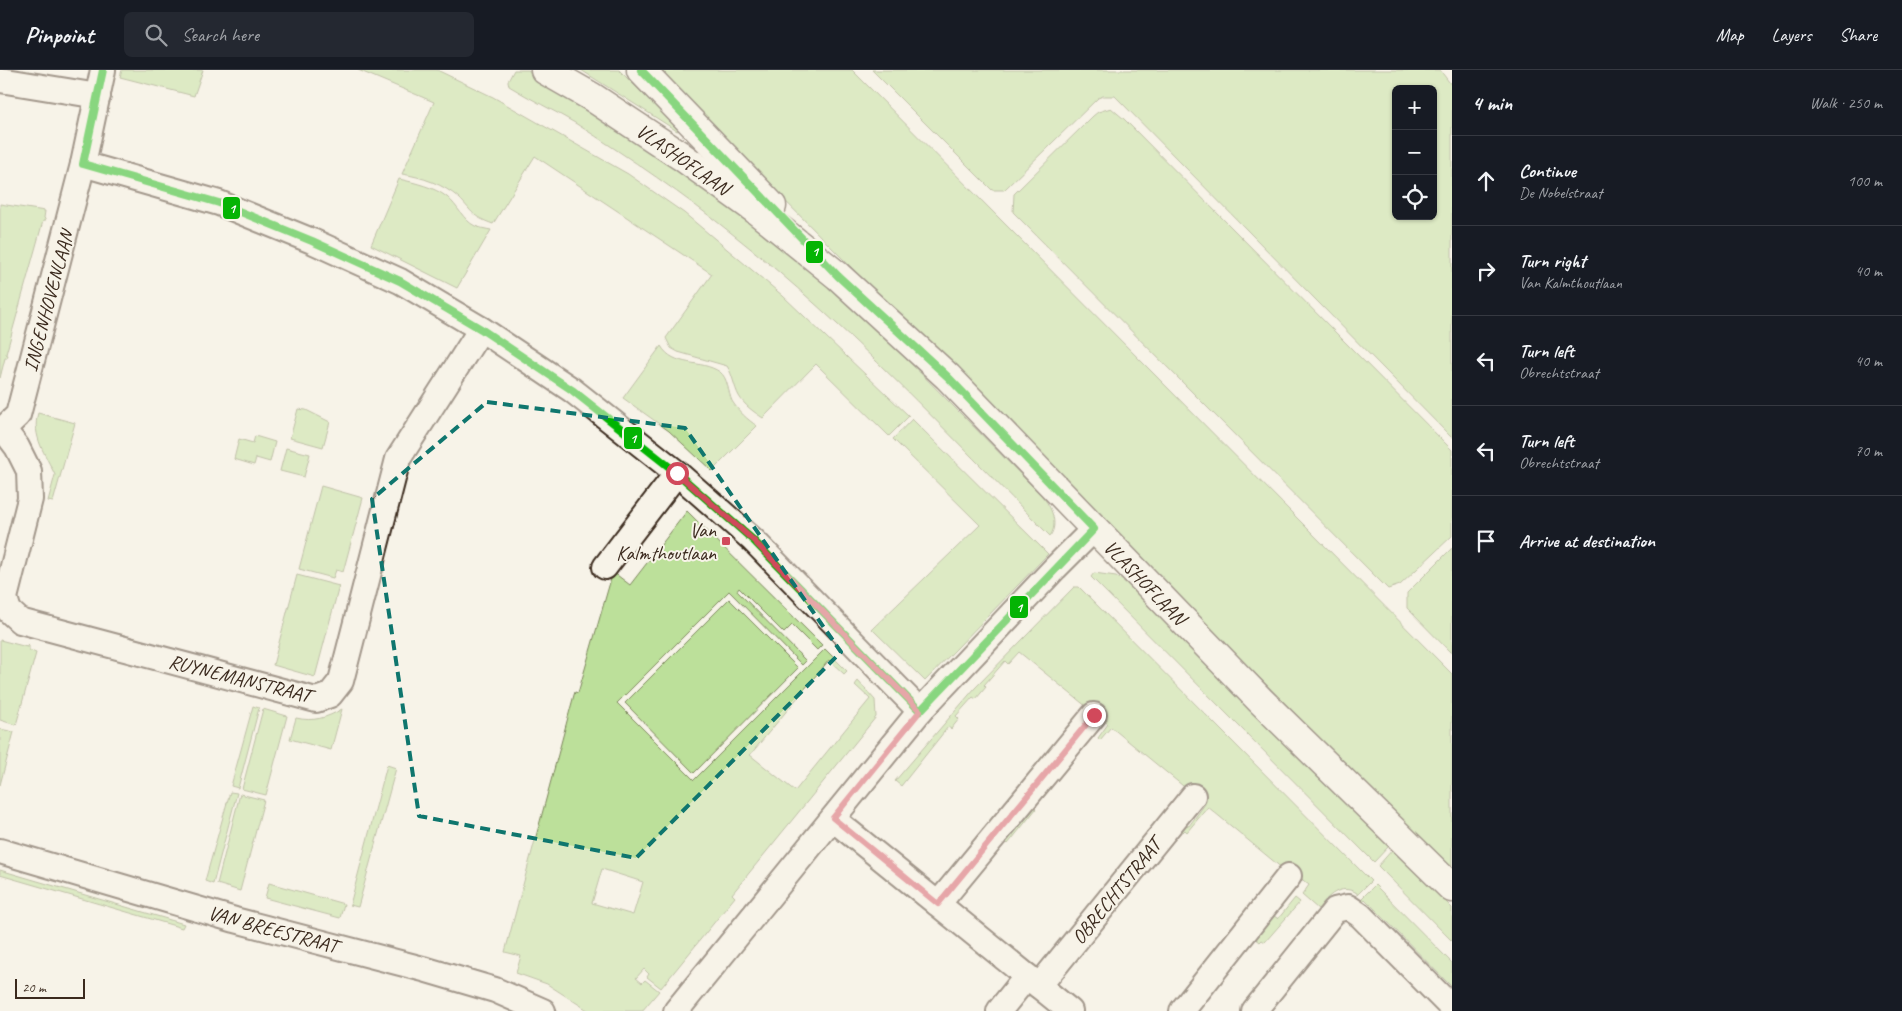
<!DOCTYPE html>
<meta charset="utf-8">
<style>
:root{--surface:#171b24;--page:#242831;--text:#f1f3f6;--muted:#9ea1a6;--line:#363941}
body{margin:0;font-family:Caveat,sans-serif;background:var(--page);color:var(--text)}
.controls{position:absolute;right:15px;top:15px;display:grid;overflow:hidden;border-radius:8px;box-shadow:0 1px 4px #0004}
.controls button{width:45px;height:45px;display:grid;place-items:center;padding:0;border:0;border-bottom:1px solid var(--line);background:var(--surface);color:var(--text);font:25px sans-serif}
.scale{position:absolute;left:15px;bottom:12px;width:70px;box-sizing:border-box;padding-left:5px;border:2px solid #3b2a1e;border-top:0;font-size:14px;line-height:18px;white-space:nowrap;color:#3b2a1e;-webkit-text-stroke:4px #f7f3e8;paint-order:stroke}
.stop{position:absolute;width:15px;height:15px;margin:-11px;border:4px solid #d1495b;border-radius:50%;background:#fff}
.stop.end{background:#d1495b;border-color:#fff;box-shadow:0 1px 5px #0008}
.list{margin:0;padding:0;list-style:none}
h2{display:flex;justify-content:space-between;align-items:center;height:65px;margin:0;padding:0 20px;font-size:21px}
h2 small{font-size:16px;font-weight:400;color:var(--muted)}
.list li{display:grid;grid-template-columns:32px 1fr auto;gap:15px;align-items:center;box-sizing:border-box;height:90px;padding:0 20px;border-top:1px solid var(--line)}
.list b{display:block;font-size:19px;white-space:nowrap}
.list p{margin:0;font-size:16px;white-space:nowrap;color:var(--muted)}
.list em{font-size:16px;font-style:normal;color:var(--muted)}
.icon{flex:none;width:28px;height:28px;fill:none;stroke:currentColor;stroke-width:2;stroke-linecap:round;stroke-linejoin:round}
.map{position:relative;flex:none;width:1452px;height:941px;overflow:hidden}
header{display:flex;align-items:center;gap:30px;box-sizing:border-box;height:70px;padding:0 25px;background:var(--surface);border-bottom:1px solid var(--line)}
header strong{font-size:24px}
nav{display:flex;gap:28px;margin-inline-start:auto;font-size:18px}
.search{width:350px;height:45px;background:var(--page);display:flex;align-items:center;gap:12px;box-sizing:border-box;padding:0 18px;border-radius:8px;color:var(--muted);font-size:19px}
main{display:flex}
aside{flex:1;background:var(--surface)}
.map>svg:first-child{display:block}
.green{fill:#bce09a;stroke:#7c855c;fill-rule:evenodd}
.lines{fill:none;stroke-linecap:round;stroke-linejoin:round}
.street-casing{stroke:#3b2a1e;stroke-width:28}
.secondary-casing{stroke:#3b2a1e;stroke-width:31}
.street{stroke:#f7f3e8;stroke-width:24}
.secondary{stroke:#f7f3e8;stroke-width:28}
.bus-1-casing{stroke:#f7f3e8;stroke-width:11}
.bus-1{stroke:#04b404;stroke-width:8}
.route{stroke:#d1495b;stroke-width:6}
.marked{fill:none;stroke:#0f766e;stroke-width:4;stroke-dasharray:10 6;stroke-linejoin:round}
.poi-dot{fill:#d1495b;stroke:#f7f3e8;stroke-width:2}
.labels{text-anchor:middle;stroke-width:4;stroke-linejoin:round;paint-order:stroke}
.street-label{font-size:20px;fill:#3b2a1e;stroke:#f7f3e8}
.poi-label{font-size:20px;fill:#3b2a1e;stroke:#f7f3e8;text-anchor:end}
.line-badge{stroke:#f7f3e8;stroke-width:2}
.badge-label{font-size:14px;text-anchor:middle;font-weight:bold;fill:#fff}
</style>
<header>
<strong>Pinpoint</strong>
<div class="search"><svg class="icon" aria-label="search" viewBox="0 0 24 24"><circle cx="10" cy="10" r="6"/><path d="M15 15l6 6"/></svg>Search here</div>
<nav><a>Map</a><a>Layers</a><a>Share</a></nav>
</header>
<main>
<div class="map">
<svg width="1452" height="941" viewBox="0 0 1452 941">
<rect width="100%" height="100%" fill="#f7f3e8"/>
<filter id="ink" filterUnits="userSpaceOnUse"><feTurbulence type="fractalNoise" baseFrequency=".02" numOctaves="2"/><feDisplacementMap in="SourceGraphic" scale="10" xChannelSelector="R" yChannelSelector="G"/><feConvolveMatrix kernelMatrix="1 2 1 2 8 2 1 2 1" color-interpolation-filters="sRGB"/></filter>
<g filter="url(#ink)">
<g class="green">
<polygon points="122,0 203,0 194,26 120,7"/>
<path d="M 358,0 L 437,0 L 493,27 L 628,104 L 684,143 L 783,226 L 909,346 L 889,366 L 816,294 L 763,348 C 754,342 745,336 739,326 C 734,317 733,305 727,296 L 678,282 L 671,278 L 666,268 L 712,204 L 535,86 L 493,154 C 471,146 474,143 459,128 C 443,114 422,107 402,104 L 434,32 Z"/>
<path d="M 514,0 L 528,0 L 585,32 L 786,176 L 884,266 L 1042,426 C 1051,436 1059,454 1050,466 C 948,364 849,256 735,166 C 684,125 630,88 575,53 C 553,40 530,29 509,16 L 508,11 Z"/>
<polygon points="581,0 619,0 679,60 677,61"/>
<polygon points="655,0 852,0 1452,604 1452,801"/>
<path d="M 872,0 L 1440,0 L 1452,16 L 1452,368 L 1115,26 L 1103,26 L 1098,28 L 1004,120 L 992,120 ZM 1396,19 L 1433,19 L 1433,146 L 1396,146 Z"/>
<polygon points="1111,38 1124,49 1452,380 1452,466 1400,515 1388,519 1013,142 1014,124 1093,46 1098,42"/>
<path d="M 399,109 C 416,113 434,117 447,127 C 458,136 463,150 475,156 C 480,158 486,159 491,160 L 457,218 L 371,175 Z"/>
<polygon points="0,134 45,141 44,148 45,149 45,151 43,151 6,284 8,285 7,288 5,288 0,308"/>
<path d="M 661,276 C 674,298 701,289 720,302 C 728,308 728,322 732,331 C 739,342 747,349 757,356 L 712,401 L 669,361 L 623,328 Z"/>
<polygon points="298,339 306,340 330,352 323,377 290,368"/>
<path d="M 38,343 L 75,353 L 53,432 L 48,431 L 55,405 C 46,385 31,366 38,343 Z"/>
<polygon points="912,349 1048,484 925,611 872,559 980,455 893,369"/>
<polygon points="255,366 275,372 270,392 256,388 254,395 234,389 239,369 253,373"/>
<polygon points="286,378 310,384 304,407 280,401"/>
<polygon points="321,416 363,428 343,502 336,500 333,508 299,499"/>
<path d="M 687,441 L 822,575 L 817,580 L 792,555 L 784,563 L 739,518 L 737,521 L 806,591 L 802,595 L 729,521 L 617,633 L 694,710 L 825,579 L 847,601 L 844,604 L 829,590 L 750,685 L 795,721 L 870,629 L 855,615 L 858,611 L 875,630 L 876,647 L 732,824 L 735,827 L 661,918 L 647,907 L 649,904 L 644,899 L 636,908 L 642,913 L 645,910 L 659,921 L 642,941 L 589,941 L 547,914 L 516,903 L 521,886 L 505,882 L 574,625 L 575,622 L 578,623 L 613,502 L 630,515 ZM 602,799 L 643,812 L 633,845 L 592,833 Z"/>
<polygon points="1452,478 1452,584 1407,538 1407,523"/>
<polygon points="1094,503 1116,506 1133,518 1389,776 1374,792 1091,507"/>
<polygon points="297,505 339,516 315,607 273,595"/>
<path d="M 1074,517 L 1079,517 L 1371,811 L 1357,825 L 1357,823 C 1340,813 1328,826 1318,839 L 1302,825 L 1309,815 L 1286,796 L 1283,799 L 1208,737 L 1187,762 L 1185,760 L 1183,762 L 1180,759 L 1184,754 L 1189,756 L 1205,734 L 1111,657 L 1100,670 L 1098,668 L 1108,654 L 1019,582 L 1008,594 L 1005,591 L 984,615 L 986,617 L 976,629 L 973,627 L 956,646 L 959,649 L 951,659 L 948,657 L 901,716 L 895,711 L 975,618 Z"/>
<polygon points="729,529 798,598 694,703 625,633"/>
<polygon points="0,570 27,577 28,575 29,576 29,580 36,583 16,655 0,650"/>
<polygon points="253,636 259,638 238,718 231,716"/>
<polygon points="263,639 287,646 266,725 242,719"/>
<path d="M 342,639 L 331,680 L 290,669 L 296,648 C 313,652 327,648 342,639 Z"/>
<polygon points="0,659 14,662 0,715"/>
<polygon points="387,695 396,698 358,837 350,835"/>
<polygon points="230,722 237,723 213,814 205,811"/>
<polygon points="240,724 264,730 240,821 217,814"/>
<polygon points="1034,737 1036,739 1008,774 1005,771"/>
<polygon points="1393,779 1452,838 1452,871 1378,796"/>
<polygon points="0,800 184,854 182,858 0,805"/>
<polygon points="269,813 344,834 340,848 265,828"/>
<polygon points="1375,815 1452,893 1452,917 1365,829 1363,831 1361,829"/>
<polygon points="1295,828 1300,832 1265,872 1262,870 1260,872 1255,868 1272,844 1278,849"/>
</g>
<g class="lines">
<g class="street-casing">
<g id="street">
<polyline points="103,0 83,94 219,133 312,171 400,211 481,259 572,320 677,403 753,470 920,641"/>
<polyline points="0,10 98,26"/>
<polyline points="4,360 17,377 29,401 30,429 5,528 9,541 20,551 316,630 330,625 341,611 398,389 481,259"/>
<polyline points="0,362 18,345 83,94"/>
<polyline points="605,497 677,403"/>
<polyline points="833,749 1070,941"/>
<polyline points="0,781 235,850 427,900 495,920 543,941"/>
<polyline points="938,834 1094,645"/>
<polyline points="1039,916 1193,726"/>
<polyline points="676,941 920,641 1055,498 1094,459"/>
<polyline points="999,941 1027,906"/>
<polyline points="1182,941 1289,806"/>
<polyline points="1254,941 1335,840 1348,837 1360,845 1452,938"/>
</g>
</g>
<g class="secondary-casing">
<g id="secondary">
<polyline points="545,0 592,27 681,86 756,140 838,206 948,307 1260,630 1452,818"/>
<polyline points="641,0 772,136"/>
</g>
</g>
<use href="#street" class="street"/>
<use href="#secondary" class="secondary"/>
<g class="bus-1-casing">
<polyline id="bus-1" points="103,0 83,94 219,133 312,171 400,211 481,259 572,320 677,403 753,470 920,641 1094,459 948,307 838,206 641,0"/>
</g>
<use href="#bus-1" class="bus-1"/>
</g>
</g>
<g class="lines" filter="url(#ink)">
<polyline class="route" points="677,403 753,470 920,641 833,748 938,834 1094,645"/>
</g>
<path d="M0 0H1452V941H0ZM 487,332 L 685,358 L 841,582 L 636,788 L 419,746 L 372,429 Z" fill="#f7f3e8" fill-opacity=".55" fill-rule="evenodd"/>
<path class="marked" d="M 487,332 L 685,358 L 841,582 L 636,788 L 419,746 L 372,429 Z"/>
<rect class="poi-dot" x="721" y="466" width="10" height="10" rx="2.5"/>
<g class="labels">
<g class="street-label">
<text transform="translate(683 89) rotate(35)" y="7">VLASHOFLAAN</text>
<text transform="translate(48 231) rotate(-75)" y="7">INGENHOVENLAAN</text>
<text transform="translate(1145 512) rotate(46)" y="7">VLASHOFLAAN</text>
<text transform="translate(240 608) rotate(14)" y="7">RUYNEMANSTRAAT</text>
<text transform="translate(1116 821) rotate(-51)" y="7">OBRECHTSTRAAT</text>
<text transform="translate(273 859) rotate(15)" y="7">VAN BREESTRAAT</text>
</g>
<g class="poi-label">
<text x="716" y="467">Van<tspan x="716" dy="23">Kalmthoutlaan</tspan></text>
</g>
</g>
<g class="line-badge">
<rect x="222" y="126" width="19" height="24" rx="5" fill="#04b404"/>
<rect x="805" y="170" width="19" height="24" rx="5" fill="#04b404"/>
<rect x="623" y="356" width="20" height="24" rx="5" fill="#04b404"/>
<rect x="1009" y="525" width="20" height="24" rx="5" fill="#04b404"/>
</g>
<g class="badge-label">
<text x="232" y="143">1</text>
<text x="815" y="186">1</text>
<text x="633" y="373">1</text>
<text x="1019" y="542">1</text>
</g>
</svg>
<div class="controls">
<button>+</button>
<button>−</button>
<button><svg class="icon" aria-label="locate" viewBox="0 0 24 24"><circle cx="12" cy="12" r="6"/><path d="M12 2v4M12 18v4M2 12h4M18 12h4"/></svg></button>
</div>
<div class="scale">20 m</div>
<div class="stop" style="left:677px;top:403px"></div>
<div class="stop end" style="left:1094px;top:645px"></div>
</div>
<aside>
<h2>4 min<small>Walk · 250 m</small></h2>
<ul class="list">
<li><svg class="icon" aria-label="ahead" viewBox="0 0 24 24"><path d="M12 20V5M6 11l6-6 6 6"/></svg><div><b>Continue</b><p>De Nobelstraat</p></div><em>100 m</em></li>
<li><svg class="icon" aria-label="right" viewBox="0 0 24 24"><path d="M7 20v-9h11M14 6l5 5-5 5"/></svg><div><b>Turn right</b><p>Van Kalmthoutlaan</p></div><em>40 m</em></li>
<li><svg class="icon" aria-label="left" viewBox="0 0 24 24"><path d="M17 20v-9H6M10 6l-5 5 5 5"/></svg><div><b>Turn left</b><p>Obrechtstraat</p></div><em>40 m</em></li>
<li><svg class="icon" aria-label="left" viewBox="0 0 24 24"><path d="M17 20v-9H6M10 6l-5 5 5 5"/></svg><div><b>Turn left</b><p>Obrechtstraat</p></div><em>70 m</em></li>
<li><svg class="icon" aria-label="arrive" viewBox="0 0 24 24"><path d="M6 21V4h12l-3 4 3 4H6"/></svg><div><b>Arrive at destination</b></div></li>
</ul>
</aside>
</main>
